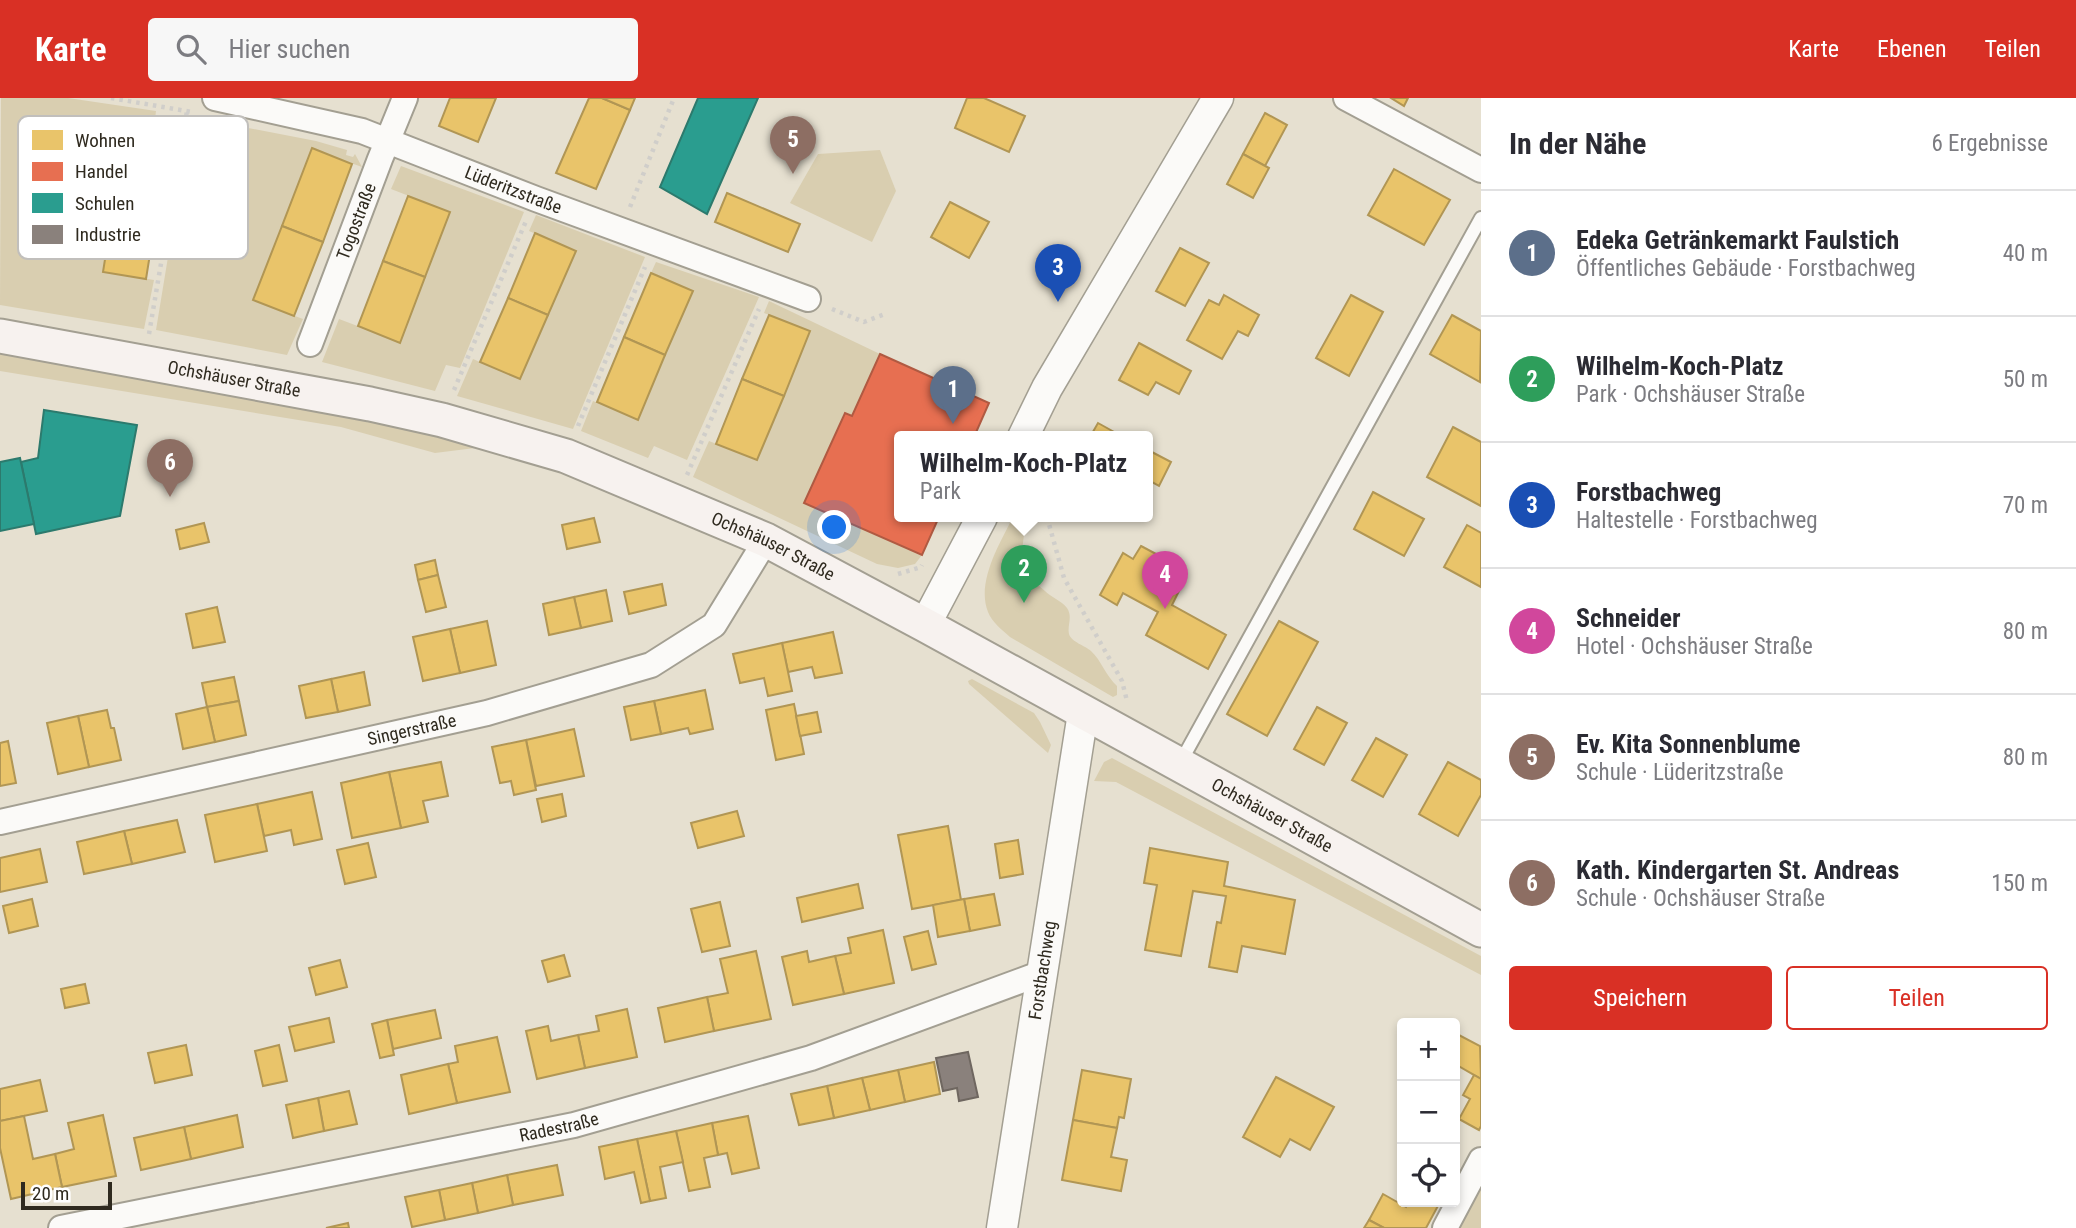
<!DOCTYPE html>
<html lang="de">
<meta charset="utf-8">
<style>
:root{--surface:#fff;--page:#f7f7f7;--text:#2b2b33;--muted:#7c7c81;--line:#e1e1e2;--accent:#d93025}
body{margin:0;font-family:"Roboto Condensed",sans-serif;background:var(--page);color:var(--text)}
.controls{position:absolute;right:21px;bottom:21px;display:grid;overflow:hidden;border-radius:7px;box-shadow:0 4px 10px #0003}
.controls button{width:63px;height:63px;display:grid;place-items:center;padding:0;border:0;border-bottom:2px solid var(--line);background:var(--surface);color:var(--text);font:35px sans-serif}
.scale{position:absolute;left:21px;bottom:18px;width:91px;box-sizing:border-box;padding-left:7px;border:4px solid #2f2a1f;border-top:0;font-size:19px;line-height:24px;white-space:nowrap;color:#2f2a1f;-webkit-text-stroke:5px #fff;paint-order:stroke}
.you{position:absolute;left:835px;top:430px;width:24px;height:24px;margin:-18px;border:5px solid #fff;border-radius:50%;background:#1a73e8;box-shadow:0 0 0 10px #1a73e833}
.badge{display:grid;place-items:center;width:46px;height:46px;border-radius:50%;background:var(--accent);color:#fff;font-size:23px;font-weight:700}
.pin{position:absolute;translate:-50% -58px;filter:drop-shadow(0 2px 4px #0008)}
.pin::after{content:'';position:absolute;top:37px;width:24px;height:21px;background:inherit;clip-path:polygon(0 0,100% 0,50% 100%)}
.popup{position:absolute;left:894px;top:333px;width:259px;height:91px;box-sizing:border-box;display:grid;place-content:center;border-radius:7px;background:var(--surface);filter:drop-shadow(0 2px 5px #0005);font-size:23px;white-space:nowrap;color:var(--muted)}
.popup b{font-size:26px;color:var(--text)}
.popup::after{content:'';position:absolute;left:50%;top:100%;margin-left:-14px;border:14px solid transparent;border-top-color:var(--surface)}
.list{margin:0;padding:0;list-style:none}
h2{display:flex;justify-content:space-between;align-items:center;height:91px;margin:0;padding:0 28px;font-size:30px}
h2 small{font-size:23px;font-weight:400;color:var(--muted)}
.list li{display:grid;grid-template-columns:46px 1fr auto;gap:21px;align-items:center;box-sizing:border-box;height:126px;padding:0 28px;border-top:2px solid var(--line)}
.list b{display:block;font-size:26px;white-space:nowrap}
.list p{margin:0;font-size:23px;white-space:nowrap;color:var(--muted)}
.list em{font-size:23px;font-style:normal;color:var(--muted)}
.actions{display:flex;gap:14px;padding:21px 28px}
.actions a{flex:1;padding:16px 0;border:2px solid var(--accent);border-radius:7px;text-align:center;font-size:24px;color:var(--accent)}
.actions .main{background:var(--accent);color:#fff}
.icon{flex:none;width:38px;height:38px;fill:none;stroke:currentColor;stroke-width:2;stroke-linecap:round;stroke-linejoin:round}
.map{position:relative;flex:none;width:1481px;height:1130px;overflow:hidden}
header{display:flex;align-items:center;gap:42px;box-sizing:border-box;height:98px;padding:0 35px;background:var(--accent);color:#fff}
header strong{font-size:33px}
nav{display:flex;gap:38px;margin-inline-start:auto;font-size:24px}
.search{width:490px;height:63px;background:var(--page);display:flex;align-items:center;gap:18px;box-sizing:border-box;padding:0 24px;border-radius:7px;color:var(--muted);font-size:26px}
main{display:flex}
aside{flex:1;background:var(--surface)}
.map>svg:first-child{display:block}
.green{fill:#d9ceb0}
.homes{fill:#e9c46a;stroke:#b19654;stroke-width:2}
.shops{fill:#e76f51;stroke:#b05a42;stroke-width:2}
.schools{fill:#2a9d8f;stroke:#2c7a6d;stroke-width:2}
.industry{fill:#8a817c;stroke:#6f6760;stroke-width:2}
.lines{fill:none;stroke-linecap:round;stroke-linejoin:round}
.service-casing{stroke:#a39f92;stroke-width:16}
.minor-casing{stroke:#a39f92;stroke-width:28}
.tertiary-casing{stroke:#a39f92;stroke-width:33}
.secondary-casing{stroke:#a39f92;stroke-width:37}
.path{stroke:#d0ceca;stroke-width:4.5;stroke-dasharray:3.5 5;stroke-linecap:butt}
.service{stroke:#fbfaf8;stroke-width:12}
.minor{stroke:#fbfaf8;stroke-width:24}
.tertiary{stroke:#fbfaf8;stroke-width:30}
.secondary{stroke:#f7f2ef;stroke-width:33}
.labels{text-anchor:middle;stroke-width:7;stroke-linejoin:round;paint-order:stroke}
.street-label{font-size:18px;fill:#2f2a1f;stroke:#fff}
.key{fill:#fff;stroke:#c1bfbc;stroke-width:2}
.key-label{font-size:19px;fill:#2f2a1f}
</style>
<header>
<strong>Karte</strong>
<div class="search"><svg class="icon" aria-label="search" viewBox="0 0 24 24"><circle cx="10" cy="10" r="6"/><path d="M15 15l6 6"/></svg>Hier suchen</div>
<nav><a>Karte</a><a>Ebenen</a><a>Teilen</a></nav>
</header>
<main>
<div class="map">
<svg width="1481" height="1130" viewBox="0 0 1481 1130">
<rect width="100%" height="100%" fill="#e6e0d0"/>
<g class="green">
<polygon points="1,0 68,0 156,13 155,21 180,24 177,44 125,37 103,174 154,182 144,231 0,207"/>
<polygon points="191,19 316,43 347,52 346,57 353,59 355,56 362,69 312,51 253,202 303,221 287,257 156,232"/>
<polygon points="880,52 896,93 872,144 790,105 818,56"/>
<polygon points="401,68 524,114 460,270 446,267 435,293 322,264 339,221 400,244 450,114 391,91"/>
<polygon points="536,117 645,159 573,331 457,298 473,261 520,281 575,153 529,133"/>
<polygon points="656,164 759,199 687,362 654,348 648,360 581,333 593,303 639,321 692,193 651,175"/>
<polygon points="769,203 880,256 852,318 844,315 805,405 922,457 915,466 898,470 877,466 693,379 709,343 757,362 810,233 764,215"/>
<polygon points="0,251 349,316 483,349 435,355 341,329 0,273"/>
<path d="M 1013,419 L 1027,419 C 1022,452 1015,469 1045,493 C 1051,499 1062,503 1067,510 C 1073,519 1067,527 1069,536 C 1071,544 1086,548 1091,553 C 1101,562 1106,578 1117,588 L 1117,597 L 1113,599 L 1010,539 C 1002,532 992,524 988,514 C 976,484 1000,445 1013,419 Z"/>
<polygon points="972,581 1034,615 1040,624 1051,647 1048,655 969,586 968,583"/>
<polygon points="1112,660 1481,858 1481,877 1116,684 1094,683 1104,664"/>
<polygon points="1481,1082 1481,1130 1454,1130"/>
</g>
<g class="homes">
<polygon points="450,0 496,0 478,44 439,28"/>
<polygon points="589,0 602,0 630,12 596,91 556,75"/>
<polygon points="602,0 635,0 630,12"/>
<polygon points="967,0 984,0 1025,18 1009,54 955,30"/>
<polygon points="1391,0 1408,0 1404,8"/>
<polygon points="1265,15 1287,27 1265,68 1243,56"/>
<polygon points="125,36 169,43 157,112 114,105"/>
<polygon points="312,50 352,66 323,144 282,128"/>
<polygon points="1243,56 1269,70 1253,100 1227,86"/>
<polygon points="1394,71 1450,102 1424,147 1368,117"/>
<polygon points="727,95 800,126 788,154 715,124"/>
<polygon points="408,98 450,114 425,179 383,163"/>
<polygon points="950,104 989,124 969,160 931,139"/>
<polygon points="114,105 157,112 146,181 103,174"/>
<polygon points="282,128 323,144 294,218 253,202"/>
<polygon points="535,135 576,153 548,217 508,200"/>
<polygon points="1180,150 1209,165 1185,208 1156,193"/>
<polygon points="383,163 425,179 400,245 358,228"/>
<polygon points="651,175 693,193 665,257 624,239"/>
<polygon points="1224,197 1259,217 1248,238 1238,233 1222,261 1187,242 1209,202 1219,207"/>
<polygon points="1351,197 1383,214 1349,278 1316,260"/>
<polygon points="508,200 548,217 520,281 480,264"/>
<polygon points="769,217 810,233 784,298 742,281"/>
<polygon points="1452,217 1481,233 1480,284 1430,256"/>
<polygon points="624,239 665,257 638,322 597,304"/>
<polygon points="1139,245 1191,273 1179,296 1156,284 1148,297 1119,282"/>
<polygon points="742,281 784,298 757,362 716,346"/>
<polygon points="1098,325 1123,339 1090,339"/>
<polygon points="1453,329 1481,344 1481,408 1427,379"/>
<polygon points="1148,352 1171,364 1159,388 1148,382"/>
<polygon points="1373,394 1424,421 1404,458 1354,431"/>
<polygon points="594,420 600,444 567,451 562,427"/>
<polygon points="204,425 209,444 180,451 176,432"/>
<polygon points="1467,427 1481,435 1481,489 1444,469"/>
<polygon points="1141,448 1158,457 1151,470 1182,487 1172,507 1226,537 1208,571 1146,537 1158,514 1123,495 1117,507 1100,497 1123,455 1133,461"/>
<polygon points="435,462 438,477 418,482 415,467"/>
<polygon points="438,477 446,509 426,514 418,482"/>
<polygon points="662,486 666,507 629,516 624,494"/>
<polygon points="606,492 612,523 581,530 574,499"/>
<polygon points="574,499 581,530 549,537 543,506"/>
<polygon points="217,509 225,544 193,550 186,516"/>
<polygon points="487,523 496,567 460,575 450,531"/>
<polygon points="1279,523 1318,544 1267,638 1227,616"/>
<polygon points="450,531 460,575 423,583 413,539"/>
<polygon points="833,534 842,575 815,580 812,569 788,574 782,545"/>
<polygon points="782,545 792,593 768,598 764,580 740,585 733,556"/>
<polygon points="364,574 370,607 338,614 331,581"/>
<polygon points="234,579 239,603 207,609 202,585"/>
<polygon points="331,581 338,614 306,620 299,588"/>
<polygon points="705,592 713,631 690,636 688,630 661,636 654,603"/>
<polygon points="239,603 246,637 215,644 207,609"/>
<polygon points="654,603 661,636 631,642 624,609"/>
<polygon points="794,606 804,656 776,662 766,612"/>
<polygon points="207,609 215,644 183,651 176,616"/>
<polygon points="1317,609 1347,625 1324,667 1294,651"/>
<polygon points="107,612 111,630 114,630 121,662 89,669 78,618"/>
<polygon points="817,614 821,634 800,638 796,618"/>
<polygon points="78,618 89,669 58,676 47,625"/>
<polygon points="574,631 584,678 536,688 526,642"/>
<polygon points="1376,640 1407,657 1383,699 1352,682"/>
<polygon points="526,642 536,692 514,697 511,683 500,685 492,649"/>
<polygon points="8,643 16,685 0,688 0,645"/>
<polygon points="441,664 448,698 423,703 428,724 401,730 389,674"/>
<polygon points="1448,664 1481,682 1481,697 1458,738 1419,716"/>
<polygon points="389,674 401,730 352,740 341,685"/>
<polygon points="312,694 322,741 294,747 291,732 264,738 257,706"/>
<polygon points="562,696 566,718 542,724 537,701"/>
<polygon points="257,706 267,753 215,764 205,717"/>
<polygon points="737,713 744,738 698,750 691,725"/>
<polygon points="177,722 185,754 132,766 124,733"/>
<polygon points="948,728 961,802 912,811 898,737"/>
<polygon points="124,733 132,766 84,776 77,744"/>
<polygon points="1018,742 1023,776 1000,780 995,746"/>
<polygon points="368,745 376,779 345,786 337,752"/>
<polygon points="1150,750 1228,764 1224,788 1295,802 1285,856 1242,848 1237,874 1209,869 1217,824 1221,825 1226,798 1193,793 1181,858 1145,852 1157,787 1144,785"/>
<polygon points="40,751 47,784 0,794 0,760"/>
<polygon points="858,786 863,810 802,824 797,800"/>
<polygon points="994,796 1000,827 970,833 964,801"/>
<polygon points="32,801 38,828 9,835 3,808"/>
<polygon points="964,801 970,833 938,839 933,807"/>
<polygon points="720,804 730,848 702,854 691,811"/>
<polygon points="883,832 894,885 844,896 835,858 851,855 848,840"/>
<polygon points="928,833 936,866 912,872 904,839"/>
<polygon points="756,853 771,921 714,933 707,899 728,895 720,861"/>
<polygon points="807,853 809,864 835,858 844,896 793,907 782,859"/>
<polygon points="564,857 570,878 548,884 542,863"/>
<polygon points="340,862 347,889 316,897 309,870"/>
<polygon points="85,886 89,905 65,910 61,891"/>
<polygon points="707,899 714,933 665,944 658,910"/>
<polygon points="627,911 637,959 585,970 578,937 599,933 596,918"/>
<polygon points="435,912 441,940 393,951 387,922"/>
<polygon points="329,920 334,944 295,953 289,929"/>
<polygon points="387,922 394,957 380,960 372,926"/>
<polygon points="548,928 551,943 578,937 585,970 537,981 526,933"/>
<polygon points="1455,935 1480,948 1481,981 1455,966"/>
<polygon points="497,939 510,994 457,1005 448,966 458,964 455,948"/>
<polygon points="186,947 192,977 155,985 148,955"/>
<polygon points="279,947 287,983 263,988 255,953"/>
<polygon points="934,964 940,996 905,1004 898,972"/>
<polygon points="448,966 457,1005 409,1016 401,977"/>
<polygon points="898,972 905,1004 870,1012 862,980"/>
<polygon points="1082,972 1131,981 1124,1020 1119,1019 1117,1030 1073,1022"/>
<polygon points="1474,977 1481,981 1481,1028 1479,1032 1459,1021 1470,1001 1463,997"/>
<polygon points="1276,979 1334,1009 1310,1052 1290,1041 1280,1059 1243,1039"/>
<polygon points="862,980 870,1012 834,1020 827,988"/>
<polygon points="40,982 47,1013 0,1023 0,991"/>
<polygon points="827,988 834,1020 799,1027 791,996"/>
<polygon points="349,993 357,1026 324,1033 318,1000"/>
<polygon points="318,1000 324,1033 293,1040 286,1007"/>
<polygon points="103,1017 116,1078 62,1089 55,1056 74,1051 68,1025"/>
<polygon points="237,1017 243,1049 191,1061 184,1029"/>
<polygon points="24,1018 33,1061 55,1056 62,1089 11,1101 0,1050 0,1023"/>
<polygon points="748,1018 759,1070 732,1076 727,1055 718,1057 712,1025"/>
<polygon points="1073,1022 1117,1030 1111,1059 1127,1062 1121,1093 1062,1082"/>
<polygon points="712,1025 718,1057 704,1060 710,1089 689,1093 676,1033"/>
<polygon points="184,1029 191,1061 141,1072 134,1040"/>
<polygon points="676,1033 683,1064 660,1069 666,1100 650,1103 637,1041"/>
<polygon points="637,1041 650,1103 641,1105 634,1074 605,1081 599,1049"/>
<polygon points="557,1067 563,1097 513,1107 507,1077"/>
<polygon points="507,1077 513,1107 478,1115 472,1085"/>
<polygon points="472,1085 478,1115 445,1122 439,1092"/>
<polygon points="439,1092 445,1122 412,1129 405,1099"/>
<polygon points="1383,1096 1406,1109 1409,1104 1435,1104 1439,1106 1426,1130 1384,1130 1369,1122"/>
<polygon points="1369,1122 1384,1130 1364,1130"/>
<polygon points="348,1125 349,1130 326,1130"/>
</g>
<polygon class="shops" points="880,256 989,305 974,339 900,339 900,419 939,419 922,457 804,405 845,315 852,318"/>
<g class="schools">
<polygon points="698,0 758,0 707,116 660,89"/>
<polygon points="44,312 137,327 120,418 36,436 21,364 38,360"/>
<polygon points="20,360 34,426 0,433 0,364"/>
</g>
<polygon class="industry" points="968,954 978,999 959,1003 957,990 943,993 936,960"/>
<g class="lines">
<g class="service-casing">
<polyline id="service" points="1179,667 1481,120"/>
</g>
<g class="minor-casing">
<g id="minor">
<path id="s1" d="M 215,0 L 362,33 L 536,101 L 808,201"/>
<polyline points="1346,0 1481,72"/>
<path id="s2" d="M 310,246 L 380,61 L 405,0"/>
<path id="s3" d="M 0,724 L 487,615 L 651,567 L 714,527 L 766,442"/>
<path id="s4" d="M 61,1130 L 574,1027 L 811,960 L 1042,875"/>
<polyline points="1445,1130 1481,1062"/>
</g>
</g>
<g class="tertiary-casing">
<g id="tertiary">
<polyline points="1023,339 1047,290 1218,0"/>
<polyline points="925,527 982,419"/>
<path id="s5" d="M 1002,1130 L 1083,615"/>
</g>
</g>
<g class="secondary-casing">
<g id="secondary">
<path id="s6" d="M 0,238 L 370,306 L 442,322 L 566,358 L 766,442 L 925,527 L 1481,832"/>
</g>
</g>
<g class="path">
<polyline points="111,0 192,14"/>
<polyline points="630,109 674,0"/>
<polyline points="832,211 864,224 885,216"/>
<polyline points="149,236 187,13"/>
<polyline points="454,292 526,123"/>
<polyline points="578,328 645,169"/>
<polyline points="687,377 759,211"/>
<polyline points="1047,419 1064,480 1122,583 1127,603"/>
<polyline points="898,476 921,469 922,467"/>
</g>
<use href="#service" class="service"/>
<use href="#minor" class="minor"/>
<use href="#tertiary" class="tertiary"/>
<use href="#secondary" class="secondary"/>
</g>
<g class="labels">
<g class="street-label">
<text dy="6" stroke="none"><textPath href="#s1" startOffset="313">Lüderitzstraße</textPath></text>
<text dy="6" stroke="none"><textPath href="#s2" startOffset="131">Togostraße</textPath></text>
<text dy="6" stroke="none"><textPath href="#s6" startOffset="238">Ochshäuser Straße</textPath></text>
<text dy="6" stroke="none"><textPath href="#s6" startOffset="805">Ochshäuser Straße</textPath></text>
<text dy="6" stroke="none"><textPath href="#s3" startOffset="422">Singerstraße</textPath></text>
<text dy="6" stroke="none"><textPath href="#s6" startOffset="1372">Ochshäuser Straße</textPath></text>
<text dy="6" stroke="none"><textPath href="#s5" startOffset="261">Forstbachweg</textPath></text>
<text dy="6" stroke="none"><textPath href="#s4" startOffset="508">Radestraße</textPath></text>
</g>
</g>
<rect x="18" y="18" width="230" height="143" rx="10" class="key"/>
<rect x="32" y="32" width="31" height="20" fill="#e9c46a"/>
<rect x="32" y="64" width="31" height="19" fill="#e76f51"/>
<rect x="32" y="95" width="31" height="20" fill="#2a9d8f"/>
<rect x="32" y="127" width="31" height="19" fill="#8a817c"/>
<g class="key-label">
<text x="75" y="49">Wohnen</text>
<text x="75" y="80">Handel</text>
<text x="75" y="112">Schulen</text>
<text x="75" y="143">Industrie</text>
</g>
</svg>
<div class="controls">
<button>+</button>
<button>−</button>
<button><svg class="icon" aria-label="locate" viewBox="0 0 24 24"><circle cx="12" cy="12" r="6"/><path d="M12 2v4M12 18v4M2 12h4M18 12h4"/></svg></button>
</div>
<div class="scale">20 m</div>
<div class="you"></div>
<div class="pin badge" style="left:953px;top:326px;background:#5c6f8a">1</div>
<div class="pin badge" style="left:1024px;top:505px;background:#2e9e5b">2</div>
<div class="popup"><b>Wilhelm-Koch-Platz</b>Park</div>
<div class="pin badge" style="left:1058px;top:204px;background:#1a4fb4">3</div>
<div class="pin badge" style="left:1165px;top:511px;background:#d1479c">4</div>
<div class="pin badge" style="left:793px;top:76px;background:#8d6e63">5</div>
<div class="pin badge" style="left:170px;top:399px;background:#8d6e63">6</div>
</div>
<aside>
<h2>In der Nähe<small>6 Ergebnisse</small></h2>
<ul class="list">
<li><span class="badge" style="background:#5c6f8a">1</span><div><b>Edeka Getränkemarkt Faulstich</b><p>Öffentliches Gebäude · Forstbachweg</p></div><em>40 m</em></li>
<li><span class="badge" style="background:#2e9e5b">2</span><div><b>Wilhelm-Koch-Platz</b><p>Park · Ochshäuser Straße</p></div><em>50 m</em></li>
<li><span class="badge" style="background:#1a4fb4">3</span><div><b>Forstbachweg</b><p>Haltestelle · Forstbachweg</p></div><em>70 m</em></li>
<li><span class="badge" style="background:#d1479c">4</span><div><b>Schneider</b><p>Hotel · Ochshäuser Straße</p></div><em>80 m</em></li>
<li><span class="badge" style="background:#8d6e63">5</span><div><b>Ev. Kita Sonnenblume</b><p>Schule · Lüderitzstraße</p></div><em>80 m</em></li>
<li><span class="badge" style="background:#8d6e63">6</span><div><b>Kath. Kindergarten St. Andreas</b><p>Schule · Ochshäuser Straße</p></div><em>150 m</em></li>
</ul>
<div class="actions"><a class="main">Speichern</a><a>Teilen</a></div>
</aside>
</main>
